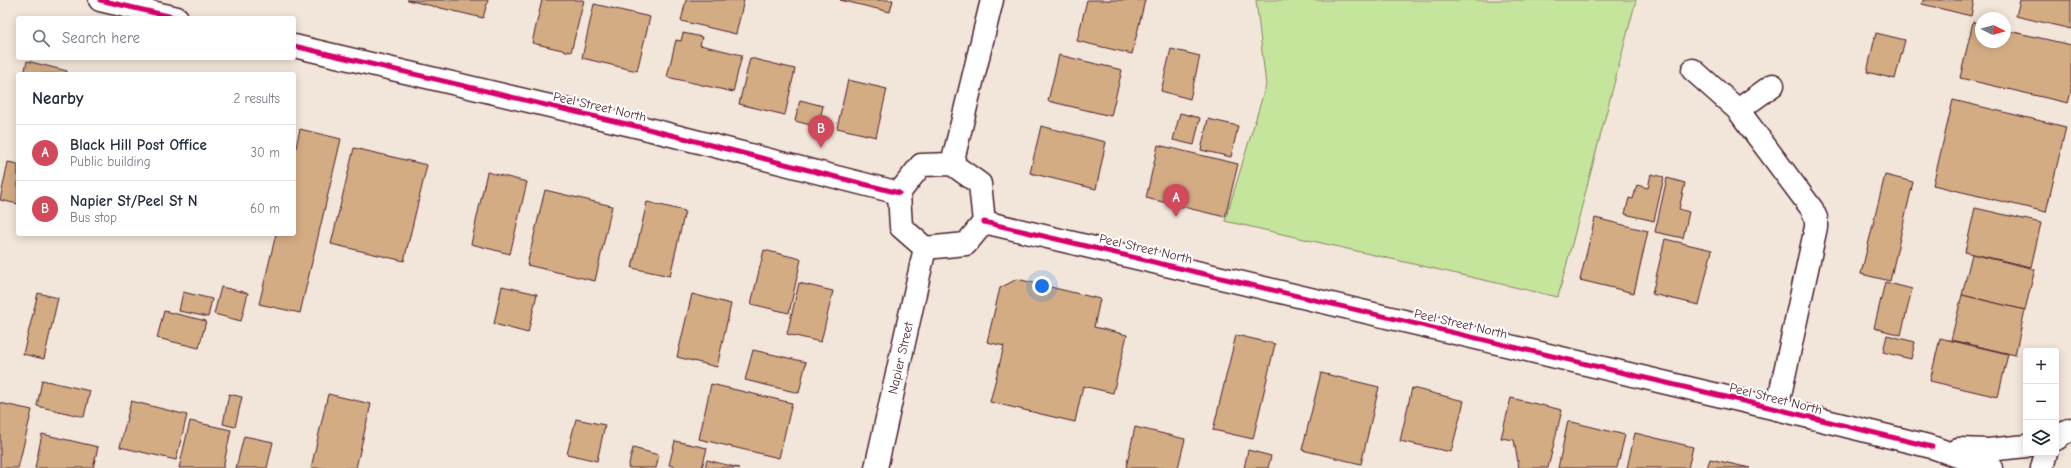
<!DOCTYPE html>
<meta charset="utf-8">
<style>
:root{--surface:#fff;--page:#f2f2f3;--text:#1f2937;--muted:#747a83;--line:#e0e1e3;--accent:#d1495b}
body{margin:0;font-family:"Comic Neue",sans-serif;background:var(--page);color:var(--text)}
.controls{position:absolute;right:12px;bottom:12px;display:grid;overflow:hidden;border-radius:4px;box-shadow:0 2px 10px #0003}
.controls button{width:36px;height:36px;display:grid;place-items:center;padding:0;border:0;border-bottom:1px solid var(--line);background:var(--surface);color:var(--text);font:20px sans-serif}
.compass{position:absolute;left:1975px;top:12px;width:36px;height:36px;border-radius:50%;background:var(--surface);box-shadow:0 2px 10px #0003;rotate:95deg}
.you{position:absolute;left:1042px;top:286px;width:14px;height:14px;margin:-10px;border:3px solid #fff;border-radius:50%;background:#1a73e8;box-shadow:0 0 0 6px #1a73e833}
.badge{display:grid;place-items:center;width:26px;height:26px;border-radius:50%;background:var(--accent);color:#fff;font-size:13px;font-weight:700}
.pin{position:absolute;translate:-50% -33px;filter:drop-shadow(0 1px 2px #0008)}
.pin::after{content:'';position:absolute;top:21px;width:14px;height:12px;background:inherit;clip-path:polygon(0 0,100% 0,50% 100%)}
.list{margin:0;padding:0;list-style:none}
h2{display:flex;justify-content:space-between;align-items:center;height:52px;margin:0;padding:0 16px;font-size:17px}
h2 small{font-size:13px;font-weight:400;color:var(--muted)}
.list li{display:grid;grid-template-columns:26px 1fr auto;gap:12px;align-items:center;box-sizing:border-box;height:56px;padding:0 16px;border-top:1px solid var(--line)}
.list b{display:block;font-size:15px;white-space:nowrap}
.list p{margin:0;font-size:13px;white-space:nowrap;color:var(--muted)}
.list em{font-size:13px;font-style:normal;color:var(--muted)}
.icon{flex:none;width:22px;height:22px;fill:none;stroke:currentColor;stroke-width:2;stroke-linecap:round;stroke-linejoin:round}
.map{position:relative;flex:none;width:2071px;height:468px;overflow:hidden}
.search{position:absolute;background:var(--surface);box-shadow:0 2px 10px #0003;left:16px;top:16px;width:280px;height:44px;display:flex;align-items:center;gap:10px;box-sizing:border-box;padding:0 14px;border-radius:4px;color:var(--muted);font-size:15px}
.panel{position:absolute;background:var(--surface);box-shadow:0 2px 10px #0003;left:16px;top:72px;width:280px;height:164px;border-radius:4px}
.map>svg:first-child{display:block}
.green{fill:#c5e59d;stroke:#888264}
.building{fill:#d3ac84;stroke:#4a1f2b}
.lines{fill:none;stroke-linecap:round;stroke-linejoin:round}
.minor-casing{stroke:#4a1f2b;stroke-width:25}
.minor{stroke:#fff;stroke-width:22}
.cycleway-casing{stroke:#fff;stroke-width:8}
.cycleway{stroke:#d6006c;stroke-width:5}
.labels{text-anchor:middle;stroke-width:4;stroke-linejoin:round;paint-order:stroke}
.street-label{font-size:13px;fill:#4a1f2b;stroke:#fff}
</style>
<div class="map">
<svg width="2071" height="468" viewBox="0 0 2071 468">
<rect width="100%" height="100%" fill="#f2e6da"/>
<filter id="ink" filterUnits="userSpaceOnUse"><feTurbulence type="fractalNoise" baseFrequency=".025" numOctaves="2"/><feDisplacementMap in="SourceGraphic" scale="8" xChannelSelector="R" yChannelSelector="G"/><feConvolveMatrix kernelMatrix="1 2 1 2 8 2 1 2 1" color-interpolation-filters="sRGB"/></filter>
<g filter="url(#ink)">
<polygon class="green" points="1256,0 1636,0 1558,297 1225,221 1266,85"/>
<g class="building">
<polygon points="407,0 488,0 483,18"/>
<polygon points="542,0 584,0 571,52 532,43"/>
<polygon points="686,0 744,0 736,34 681,21"/>
<polygon points="840,0 893,0 890,12"/>
<polygon points="1087,0 1145,0 1132,54 1077,41"/>
<polygon points="1923,0 1974,0 1971,16 1922,4"/>
<polygon points="2020,0 2071,0 2071,29 2016,16"/>
<polygon points="594,4 650,17 637,71 582,58"/>
<polygon points="1973,22 1981,24 1981,42 2005,42 2005,30 2071,45 2071,92 2068,103 1960,78"/>
<polygon points="683,33 702,37 700,45 742,55 733,92 667,77 676,40 681,41"/>
<polygon points="1876,33 1905,40 1895,79 1867,72"/>
<polygon points="1171,49 1200,56 1190,99 1161,91"/>
<polygon points="1059,55 1122,70 1111,116 1048,101"/>
<polygon points="750,58 795,69 785,115 739,104"/>
<polygon points="27,61 67,71 67,74 24,74"/>
<polygon points="848,80 887,89 876,137 837,128"/>
<polygon points="800,100 823,106 818,127 795,121"/>
<polygon points="1953,100 2066,127 2046,212 1933,185"/>
<polygon points="1180,113 1200,118 1194,145 1173,140"/>
<polygon points="1208,119 1238,126 1231,157 1201,150"/>
<polygon points="1041,126 1106,142 1096,189 1030,173"/>
<polygon points="300,129 341,139 300,313 259,304 276,234 294,234 294,156"/>
<polygon points="1158,145 1238,164 1225,217 1146,198"/>
<polygon points="354,148 427,165 404,261 331,244"/>
<polygon points="8,162 18,164 18,204 0,200"/>
<polygon points="487,172 527,182 510,254 471,244"/>
<polygon points="1651,174 1664,177 1654,221 1625,214 1629,198 1633,199 1637,185 1648,188"/>
<polygon points="1885,175 1913,182 1890,281 1861,274"/>
<polygon points="1667,178 1685,183 1679,209 1689,212 1683,238 1655,232"/>
<polygon points="545,190 612,206 595,281 527,265"/>
<polygon points="647,202 685,211 670,276 632,268"/>
<polygon points="1975,208 2041,223 2031,267 1965,252"/>
<polygon points="1595,218 1648,231 1634,293 1580,280"/>
<polygon points="1665,239 1712,250 1699,305 1652,294"/>
<polygon points="764,250 801,259 789,313 751,304"/>
<polygon points="1972,254 2035,269 2025,310 1962,295"/>
<polygon points="1017,279 1100,299 1094,327 1127,335 1113,393 1083,386 1075,422 990,402 1004,346 987,342 1000,288"/>
<polygon points="1885,282 1912,289 1901,335 1874,328"/>
<polygon points="799,283 833,291 821,342 787,334"/>
<polygon points="502,286 537,294 528,333 494,324"/>
<polygon points="221,287 248,293 241,321 214,314"/>
<polygon points="183,292 212,299 208,317 179,311"/>
<polygon points="38,293 58,298 44,359 23,354"/>
<polygon points="692,294 731,304 717,367 677,357"/>
<polygon points="1962,295 2025,310 2015,355 1951,340"/>
<polygon points="164,311 206,321 199,348 157,338"/>
<polygon points="1236,335 1275,344 1253,439 1213,430"/>
<polygon points="1887,335 1915,342 1911,359 1883,352"/>
<polygon points="1940,338 2008,354 1998,397 1930,381"/>
<polygon points="753,350 806,362 799,393 745,380"/>
<polygon points="1321,373 1379,387 1361,464 1302,450"/>
<polygon points="42,380 90,391 84,417 37,406"/>
<polygon points="711,384 792,403 779,458 699,439"/>
<polygon points="1412,388 1464,401 1451,452 1400,441"/>
<polygon points="229,394 242,397 235,427 223,424"/>
<polygon points="328,394 371,404 356,468 311,468"/>
<polygon points="1511,398 1562,410 1548,468 1519,468 1514,440 1501,438"/>
<polygon points="131,401 187,415 176,460 120,447"/>
<polygon points="0,403 32,410 18,468 0,468"/>
<polygon points="576,419 605,425 597,461 567,454"/>
<polygon points="190,421 231,430 223,468 179,468"/>
<polygon points="1568,421 1625,435 1617,468 1558,468"/>
<polygon points="1135,427 1185,439 1178,468 1126,468"/>
<polygon points="1635,433 1693,447 1688,468 1627,468"/>
<polygon points="42,434 98,447 93,468 35,468"/>
<polygon points="244,436 273,442 267,468 236,468"/>
<polygon points="675,441 707,448 702,468 680,468 669,465"/>
<polygon points="633,448 659,455 656,468 628,468"/>
<polygon points="1248,450 1271,456 1268,468 1244,468"/>
<polygon points="1710,459 1750,468 1707,468"/>
<polygon points="707,460 739,468 705,468"/>
</g>
<g class="lines">
<g class="minor-casing">
<g id="minor">
<polyline points="100,0 177,18"/>
<polyline points="294,46 644,128 899,193"/>
<polyline points="1693,70 1738,110"/>
<polyline points="1773,85 1738,110 1812,209 1816,218 1816,227 1777,409"/>
<polygon points="952,164 980,184 984,222 966,244 925,248 901,227 899,193 921,165"/>
<polyline points="952,164 992,0"/>
<polyline points="984,222 1777,409 1932,447 1991,468"/>
<polyline points="2056,439 2071,429"/>
<polyline points="1958,449 1988,450 2026,446"/>
<polyline points="876,468 925,248"/>
<polyline points="2042,468 2046,453"/>
</g>
</g>
<use href="#minor" class="minor"/>
<g class="cycleway-casing">
<g id="cycleway">
<polyline points="100,0 177,18"/>
<polyline points="294,46 644,128 899,193"/>
<polyline points="984,222 1777,409 1932,447"/>
</g>
</g>
<use href="#cycleway" class="cycleway"/>
</g>
</g>
<g class="labels">
<g class="street-label">
<text transform="translate(600 106) rotate(13)" y="5">Peel Street North</text>
<text transform="translate(1146 248) rotate(13)" y="5">Peel Street North</text>
<text transform="translate(1461 323) rotate(13)" y="5">Peel Street North</text>
<text transform="translate(900 358) rotate(-77)" y="5">Napier Street</text>
<text transform="translate(1776 398) rotate(14)" y="5">Peel Street North</text>
</g>
</g>
</svg>
<div class="controls">
<button>+</button>
<button>−</button>
<button><svg class="icon" aria-label="layers" viewBox="0 0 24 24"><path d="M12 4l9 5-9 5-9-5zM3 14l9 5 9-5"/></svg></button>
</div>
<svg class="compass" viewBox="-18 -18 36 36"><path d="M0-13l5 13h-10z" fill="#e53935"/><path d="M0 13l5-13h-10z" fill="#747a83"/></svg>
<div class="you"></div>
<div class="pin badge" style="left:1176px;top:217px">A</div>
<div class="pin badge" style="left:821px;top:148px">B</div>
<div class="search"><svg class="icon" aria-label="search" viewBox="0 0 24 24"><circle cx="10" cy="10" r="6"/><path d="M15 15l6 6"/></svg>Search here</div>
<section class="panel">
<h2>Nearby<small>2 results</small></h2>
<ul class="list">
<li><span class="badge">A</span><div><b>Black Hill Post Office</b><p>Public building</p></div><em>30 m</em></li>
<li><span class="badge">B</span><div><b>Napier St/Peel St N</b><p>Bus stop</p></div><em>60 m</em></li>
</ul>
</section>
</div>
